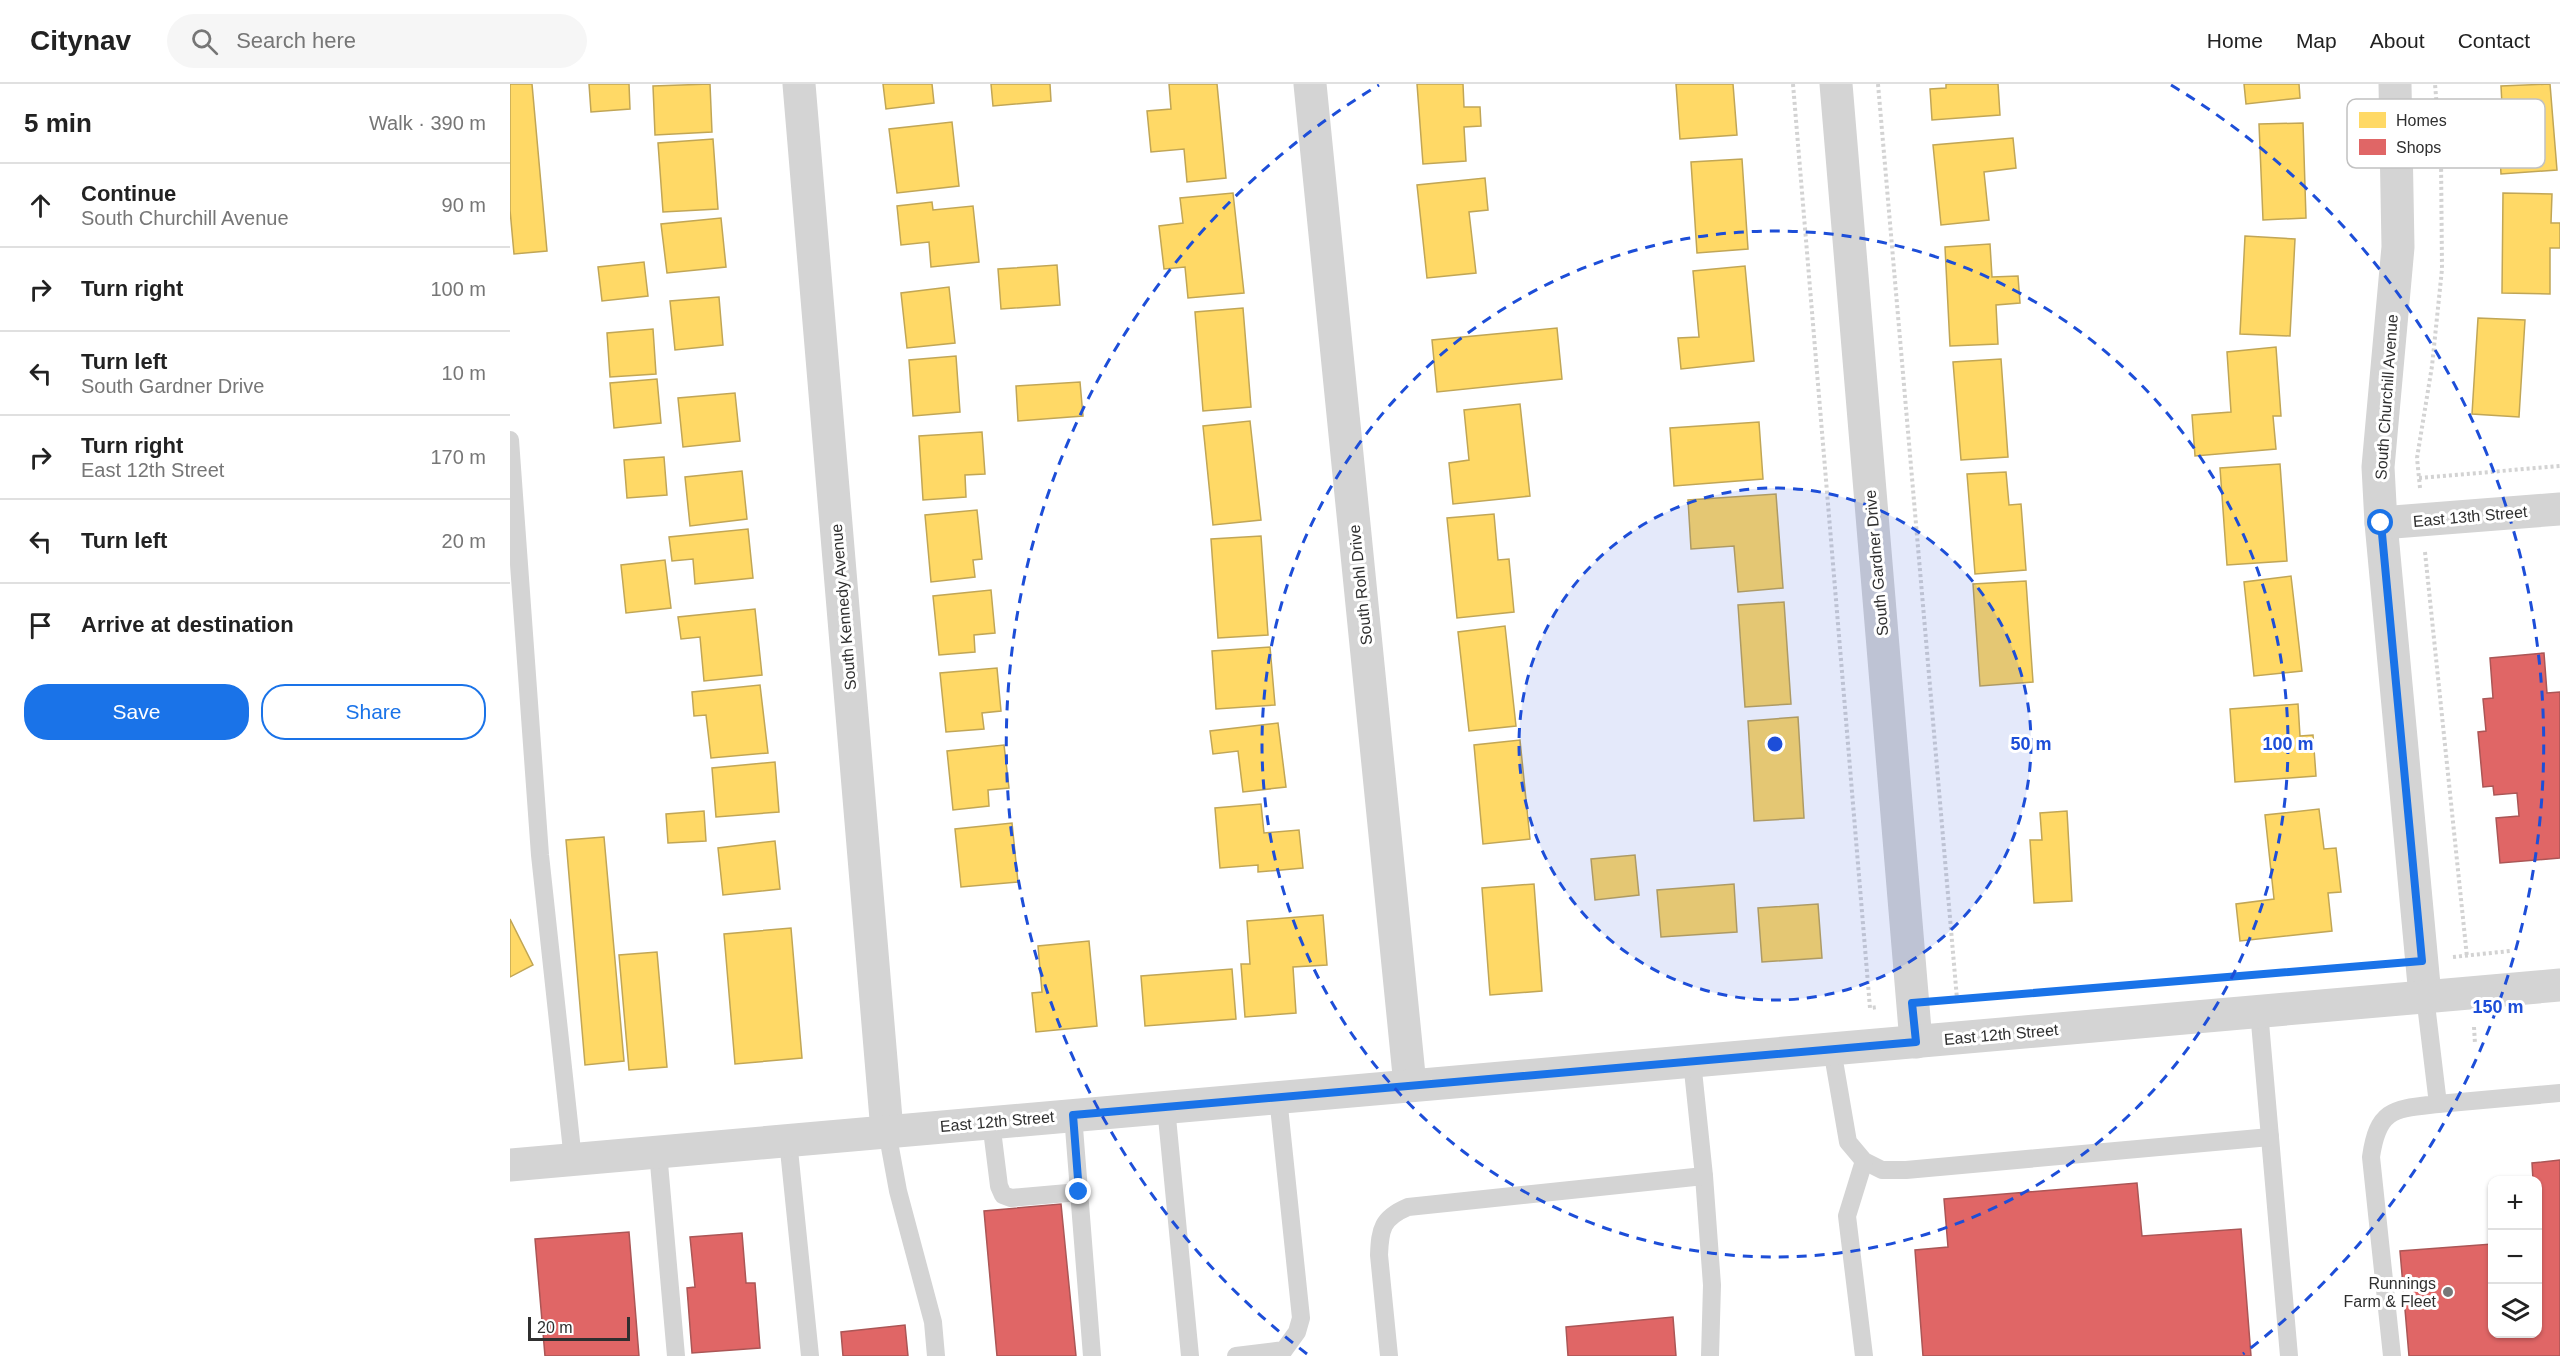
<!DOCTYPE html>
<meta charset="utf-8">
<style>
:root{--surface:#fff;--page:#f6f6f6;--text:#222;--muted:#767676;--line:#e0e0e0;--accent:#1a73e8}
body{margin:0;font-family:Arial,sans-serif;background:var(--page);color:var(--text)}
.controls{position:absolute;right:18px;bottom:18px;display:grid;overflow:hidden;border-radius:12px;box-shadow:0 2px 4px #0004}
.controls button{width:54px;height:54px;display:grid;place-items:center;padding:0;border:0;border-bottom:2px solid var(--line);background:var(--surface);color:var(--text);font:30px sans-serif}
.scale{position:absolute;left:18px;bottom:15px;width:102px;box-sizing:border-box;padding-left:6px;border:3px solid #2f2f2f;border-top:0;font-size:16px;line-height:21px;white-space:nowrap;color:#2f2f2f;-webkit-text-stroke:4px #fff;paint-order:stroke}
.stop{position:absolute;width:18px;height:18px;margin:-14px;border:4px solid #1a73e8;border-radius:50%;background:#fff}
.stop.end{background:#1a73e8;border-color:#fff;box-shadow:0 2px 6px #0008}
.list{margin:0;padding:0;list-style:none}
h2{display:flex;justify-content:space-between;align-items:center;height:78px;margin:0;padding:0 24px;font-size:26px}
h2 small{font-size:20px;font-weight:400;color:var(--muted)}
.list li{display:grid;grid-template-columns:39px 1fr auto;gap:18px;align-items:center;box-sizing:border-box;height:84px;padding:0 24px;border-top:2px solid var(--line)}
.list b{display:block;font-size:22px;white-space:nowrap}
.list p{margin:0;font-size:20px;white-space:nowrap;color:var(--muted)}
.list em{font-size:20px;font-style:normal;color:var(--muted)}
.actions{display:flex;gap:12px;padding:18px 24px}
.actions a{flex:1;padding:14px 0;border:2px solid var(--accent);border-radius:24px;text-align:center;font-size:21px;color:var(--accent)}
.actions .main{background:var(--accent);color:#fff}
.icon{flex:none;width:33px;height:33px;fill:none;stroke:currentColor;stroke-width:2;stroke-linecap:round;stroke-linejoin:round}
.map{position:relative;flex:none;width:2050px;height:1272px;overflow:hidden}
header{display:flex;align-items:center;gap:36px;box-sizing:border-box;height:84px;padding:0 30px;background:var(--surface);border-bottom:2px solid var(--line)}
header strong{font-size:28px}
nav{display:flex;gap:33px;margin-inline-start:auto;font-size:21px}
.search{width:420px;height:54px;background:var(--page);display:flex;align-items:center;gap:15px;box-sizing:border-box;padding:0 21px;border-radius:33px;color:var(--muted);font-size:22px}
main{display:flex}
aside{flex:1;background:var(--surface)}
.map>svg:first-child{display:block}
.homes{fill:#ffd966;stroke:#c1a656;stroke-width:1.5}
.shops{fill:#e06666;stroke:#ab5656;stroke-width:1.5}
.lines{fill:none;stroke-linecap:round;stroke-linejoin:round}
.path{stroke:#d3d3d3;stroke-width:4;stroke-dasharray:3 3;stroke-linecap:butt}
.service{stroke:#d4d4d4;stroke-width:18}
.minor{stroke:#d4d4d4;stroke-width:33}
.tertiary{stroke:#d4d4d4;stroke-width:33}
.route{stroke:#1a73e8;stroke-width:8}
.ring{fill:none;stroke:#1d4ed8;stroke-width:3;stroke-dasharray:10 8}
.poi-dot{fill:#787878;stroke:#fff;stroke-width:2}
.labels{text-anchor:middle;stroke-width:6;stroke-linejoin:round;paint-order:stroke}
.street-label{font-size:16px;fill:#2f2f2f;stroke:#fff}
.poi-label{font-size:16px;fill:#2f2f2f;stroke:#fff;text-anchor:end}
.key{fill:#fff;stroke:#c1c1c1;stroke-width:1.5}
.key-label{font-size:16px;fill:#2f2f2f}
.centre{fill:#1d4ed8;stroke:#fff;stroke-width:3}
.ring-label{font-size:18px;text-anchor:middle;font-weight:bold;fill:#1d4ed8;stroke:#fff;stroke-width:6;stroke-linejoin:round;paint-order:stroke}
</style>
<header>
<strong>Citynav</strong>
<div class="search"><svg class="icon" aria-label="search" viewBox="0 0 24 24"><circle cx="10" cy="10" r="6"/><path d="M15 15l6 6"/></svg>Search here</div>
<nav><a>Home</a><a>Map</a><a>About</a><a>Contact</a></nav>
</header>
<main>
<aside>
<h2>5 min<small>Walk · 390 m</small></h2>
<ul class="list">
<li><svg class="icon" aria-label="ahead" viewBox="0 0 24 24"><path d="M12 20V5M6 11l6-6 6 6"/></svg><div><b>Continue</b><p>South Churchill Avenue</p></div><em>90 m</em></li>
<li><svg class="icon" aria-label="right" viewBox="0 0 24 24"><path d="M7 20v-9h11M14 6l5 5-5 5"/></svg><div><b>Turn right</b></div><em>100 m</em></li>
<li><svg class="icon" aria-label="left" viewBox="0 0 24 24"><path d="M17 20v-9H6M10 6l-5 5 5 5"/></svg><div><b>Turn left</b><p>South Gardner Drive</p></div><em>10 m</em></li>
<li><svg class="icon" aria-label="right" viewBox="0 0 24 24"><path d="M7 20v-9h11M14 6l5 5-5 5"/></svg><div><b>Turn right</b><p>East 12th Street</p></div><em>170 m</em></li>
<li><svg class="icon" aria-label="left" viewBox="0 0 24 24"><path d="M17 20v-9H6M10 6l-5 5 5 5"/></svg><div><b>Turn left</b></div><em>20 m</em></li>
<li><svg class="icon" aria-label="arrive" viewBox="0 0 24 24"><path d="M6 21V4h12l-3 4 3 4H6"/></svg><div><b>Arrive at destination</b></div></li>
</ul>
<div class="actions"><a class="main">Save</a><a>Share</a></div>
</aside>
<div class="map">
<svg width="2050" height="1272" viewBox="0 0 2050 1272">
<rect width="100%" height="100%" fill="#fff"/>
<g class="homes">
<polygon points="0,0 22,0 37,167 4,170 0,126"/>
<polygon points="79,0 119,0 120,25 81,28"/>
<polygon points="200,0 202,48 145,51 143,2"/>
<polygon points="373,0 422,0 424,19 376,25"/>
<polygon points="481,0 540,0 541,17 483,22"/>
<polygon points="659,0 707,0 716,94 677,98 674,65 641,68 637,27 661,25"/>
<polygon points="907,0 953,0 954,23 970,23 971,42 954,43 956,77 913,80"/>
<polygon points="1166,0 1223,0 1227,51 1170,55"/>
<polygon points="1436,0 1488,0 1490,31 1422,36 1420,5 1436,4"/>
<polygon points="1734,0 1789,0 1790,14 1736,20"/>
<polygon points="2040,0 2047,86 1991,90 1988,40 1993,40 1991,2"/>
<polygon points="442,38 449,102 387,109 379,45"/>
<polygon points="1793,39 1796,134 1753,136 1749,40"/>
<polygon points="1503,54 1506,84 1474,88 1479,136 1431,141 1423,61"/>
<polygon points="203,55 208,125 153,128 148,59"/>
<polygon points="1232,75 1238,165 1187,169 1181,78"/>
<polygon points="975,94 978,126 959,128 966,189 917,194 907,101"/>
<polygon points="723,109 734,209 678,214 675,183 654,185 649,142 673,139 670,114"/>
<polygon points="1993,109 2042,110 2041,139 2050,139 2050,164 2040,164 2040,210 1992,209"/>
<polygon points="422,118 423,126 463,122 469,178 421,183 419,158 391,161 387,122"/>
<polygon points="211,134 216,183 157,189 151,140"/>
<polygon points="1735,152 1785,155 1780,252 1730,250"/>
<polygon points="1480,160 1482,193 1508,192 1510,219 1486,221 1488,260 1440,262 1435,163"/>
<polygon points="134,178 138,212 92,217 88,183"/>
<polygon points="547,181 550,221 491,225 488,185"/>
<polygon points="1235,182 1244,277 1171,285 1168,254 1189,253 1183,187"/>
<polygon points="439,203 445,259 397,264 391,209"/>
<polygon points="209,213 213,261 165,266 160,217"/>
<polygon points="733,224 741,323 693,327 685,228"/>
<polygon points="1968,234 2015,236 2009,333 1962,330"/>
<polygon points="1047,244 1052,295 927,308 922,256"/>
<polygon points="143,245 146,290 100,293 97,249"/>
<polygon points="1766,263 1771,332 1763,332 1766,365 1685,372 1682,331 1721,328 1717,268"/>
<polygon points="446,272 450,328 403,332 399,276"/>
<polygon points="1491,275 1498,373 1451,376 1443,278"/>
<polygon points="147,295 151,339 104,344 100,299"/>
<polygon points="570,298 573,332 508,337 506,302"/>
<polygon points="225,309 230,357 173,363 168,314"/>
<polygon points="1010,320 1020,412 943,420 939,379 959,376 954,326"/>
<polygon points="740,337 751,436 703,441 693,342"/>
<polygon points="1249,338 1253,395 1164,402 1160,344"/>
<polygon points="472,348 475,390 455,391 456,413 413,416 409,352"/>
<polygon points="154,373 157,411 117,414 114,376"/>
<polygon points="1770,380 1777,477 1717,481 1710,384"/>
<polygon points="232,387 237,435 180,442 175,393"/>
<polygon points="1496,388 1499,421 1511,420 1516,486 1465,490 1457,390"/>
<polygon points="1266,410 1273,504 1228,508 1224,462 1181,465 1178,416"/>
<polygon points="467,426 472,475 463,476 465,493 421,498 415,431"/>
<polygon points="984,430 988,476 999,475 1004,528 947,534 937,434"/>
<polygon points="238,445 243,494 185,500 183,475 162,477 159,453"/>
<polygon points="751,452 758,551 708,554 701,455"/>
<polygon points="155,476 161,524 116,529 111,481"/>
<polygon points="1781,492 1792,587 1744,592 1734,498"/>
<polygon points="1516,497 1523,598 1470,602 1463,500"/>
<polygon points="481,506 485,549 464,551 465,568 429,571 423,512"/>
<polygon points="1274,518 1281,620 1235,623 1228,521"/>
<polygon points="245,525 252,591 194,597 190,553 171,555 168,533"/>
<polygon points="995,542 1006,642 959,647 948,548"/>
<polygon points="760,563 765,621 706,625 702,567"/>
<polygon points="487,584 491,627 472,629 474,645 436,648 430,589"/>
<polygon points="250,601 258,669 201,674 196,631 184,632 182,608"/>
<polygon points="1788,620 1790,652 1803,651 1806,692 1725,698 1720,625"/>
<polygon points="1288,633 1294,734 1244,737 1238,637"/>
<polygon points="768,639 776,703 733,708 728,667 703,670 700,647"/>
<polygon points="1010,656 1020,755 973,760 964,661"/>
<polygon points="494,661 499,704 478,706 479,722 443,726 437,667"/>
<polygon points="265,678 269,728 206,733 202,684"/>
<polygon points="751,720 754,749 789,746 793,784 748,788 748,781 710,784 705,724"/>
<polygon points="1809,725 1814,765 1826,764 1831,808 1818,809 1822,847 1730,857 1726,820 1764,815 1755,731"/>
<polygon points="194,727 196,757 158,759 156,730"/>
<polygon points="1557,727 1562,817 1524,819 1520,756 1532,756 1530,729"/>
<polygon points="502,739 508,798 451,803 445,745"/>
<polygon points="94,753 114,977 75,981 56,756"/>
<polygon points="265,757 270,805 213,811 208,764"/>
<polygon points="1125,771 1129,811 1085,816 1081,775"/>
<polygon points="1024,800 1032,907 980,911 972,804"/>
<polygon points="1224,800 1227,848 1151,853 1147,806"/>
<polygon points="1308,820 1312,874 1252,878 1248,824"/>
<polygon points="813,831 817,881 783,883 786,929 735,933 731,880 740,880 737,837"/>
<polygon points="0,835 23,881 0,893"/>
<polygon points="281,844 292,974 225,980 214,850"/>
<polygon points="579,857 587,942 526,948 522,909 532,908 528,862"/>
<polygon points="147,868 157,983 119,986 109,871"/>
<polygon points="722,885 726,935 635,942 631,892"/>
</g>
<g class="shops">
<polygon points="2034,569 2037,609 2050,608 2050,774 1990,779 1986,734 2009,732 2007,709 1984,711 1983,702 1973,703 1968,648 1976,647 1973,615 1983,614 1980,574"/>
<polygon points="2050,1076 2050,1272 1899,1272 1890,1167 1982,1160 1982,1250 2028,1250 2028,1096 2023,1096 2022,1079"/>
<polygon points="1627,1099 1632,1152 1731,1145 1741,1272 1413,1272 1405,1166 1438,1163 1434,1115"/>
<polygon points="551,1120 566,1272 487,1272 474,1127"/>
<polygon points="119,1148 129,1272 35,1272 25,1155"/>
<polygon points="232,1149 236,1199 245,1199 250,1264 182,1269 177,1204 185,1203 180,1153"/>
<polygon points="1163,1233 1166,1272 1058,1272 1056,1243"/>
<polygon points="395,1241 398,1272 333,1272 331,1248"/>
</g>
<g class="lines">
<g class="path">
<polyline points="1283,0 1360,924 1368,923"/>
<polyline points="1368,0 1447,915"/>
<polyline points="1909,394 2050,382"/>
<polyline points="1910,404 1907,374 1922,282 1932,185 1931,72 1925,0"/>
<polyline points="1915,468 1957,873"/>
<polyline points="1943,873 2000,867"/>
<polyline points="1435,916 1784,887"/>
<polyline points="1964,943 1965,960"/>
</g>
<g class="service">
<polyline points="0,356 30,771 63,1076"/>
<polyline points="1749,927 1779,1272"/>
<polyline points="1322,965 1338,1058 1354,1077 1372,1086 1396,1086 1760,1053"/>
<polyline points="1928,1020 2050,1009"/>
<polyline points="656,1023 680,1272"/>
<polyline points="563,1031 582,1272"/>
<polyline points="481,1038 489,1102 493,1111 501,1114 569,1108"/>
<polyline points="377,1047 388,1107 423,1238 426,1272"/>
<polyline points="278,1056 300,1272"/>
<polyline points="148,1068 166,1272"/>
<polyline points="1354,1077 1337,1132 1354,1272"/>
<polyline points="1194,1092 1202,1201 1200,1272"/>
<polyline points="726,1272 774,1266 787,1248 791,1234 768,1013"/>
<path d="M 879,1272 L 869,1171 C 870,1145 872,1134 898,1123 L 1194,1092 L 1182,977"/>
<path d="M 1882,1272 L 1861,1073 C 1868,1024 1884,1025 1928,1020 L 1915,912"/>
</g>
<g class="minor">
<polyline points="289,0 377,1047"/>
<polyline points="800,0 900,1001"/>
<polyline points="1326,0 1406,958"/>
<polyline points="1885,0 1888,163 1868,383 1871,439 1915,912"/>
<polyline points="1871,439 2050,425"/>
</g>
<polyline class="tertiary" points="0,1081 2050,901"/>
</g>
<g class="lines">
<polyline class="route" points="569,1108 563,1031 1406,958 1402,919 1912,877 1871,439"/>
</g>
<circle cx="1265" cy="660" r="256" fill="#1d4ed8" fill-opacity=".12"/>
<g class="ring">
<circle cx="1265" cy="660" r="256"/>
<circle cx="1265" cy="660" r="513"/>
<path d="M797 1270A769 769 0 0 1 869 1M1661 1A769 769 0 0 1 1733 1270"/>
</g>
<circle class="poi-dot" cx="1938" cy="1208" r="6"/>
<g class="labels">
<g class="street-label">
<text transform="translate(1876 313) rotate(-86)" y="6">South Churchill Avenue</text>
<text transform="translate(1960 432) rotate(-5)" y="6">East 13th Street</text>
<text transform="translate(1366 479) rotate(-95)" y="6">South Gardner Drive</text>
<text transform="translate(850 501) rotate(-96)" y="6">South Rohl Drive</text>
<text transform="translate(333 523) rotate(-95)" y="6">South Kennedy Avenue</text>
<text transform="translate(1491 950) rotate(-5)" y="6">East 12th Street</text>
<text transform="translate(487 1037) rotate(-5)" y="6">East 12th Street</text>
</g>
<g class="poi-label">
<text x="1926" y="1205">Runnings<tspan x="1926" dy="18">Farm &amp; Fleet</tspan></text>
</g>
</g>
<rect x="1837" y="15" width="198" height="69" rx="9" class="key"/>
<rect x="1849" y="28" width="27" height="16" fill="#ffd966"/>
<rect x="1849" y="55" width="27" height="16" fill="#e06666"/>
<g class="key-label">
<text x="1886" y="42">Homes</text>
<text x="1886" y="69">Shops</text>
</g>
<circle cx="1265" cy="660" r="9" class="centre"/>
<g class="ring-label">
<text x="1521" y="666">50 m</text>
<text x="1778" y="666">100 m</text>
<text x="1988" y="929">150 m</text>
</g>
</svg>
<div class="controls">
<button>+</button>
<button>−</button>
<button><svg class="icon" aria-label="layers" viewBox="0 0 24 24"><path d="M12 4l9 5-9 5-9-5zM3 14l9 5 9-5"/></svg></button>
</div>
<div class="scale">20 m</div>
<div class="stop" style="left:1871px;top:439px"></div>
<div class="stop end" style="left:569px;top:1108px"></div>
</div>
</main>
